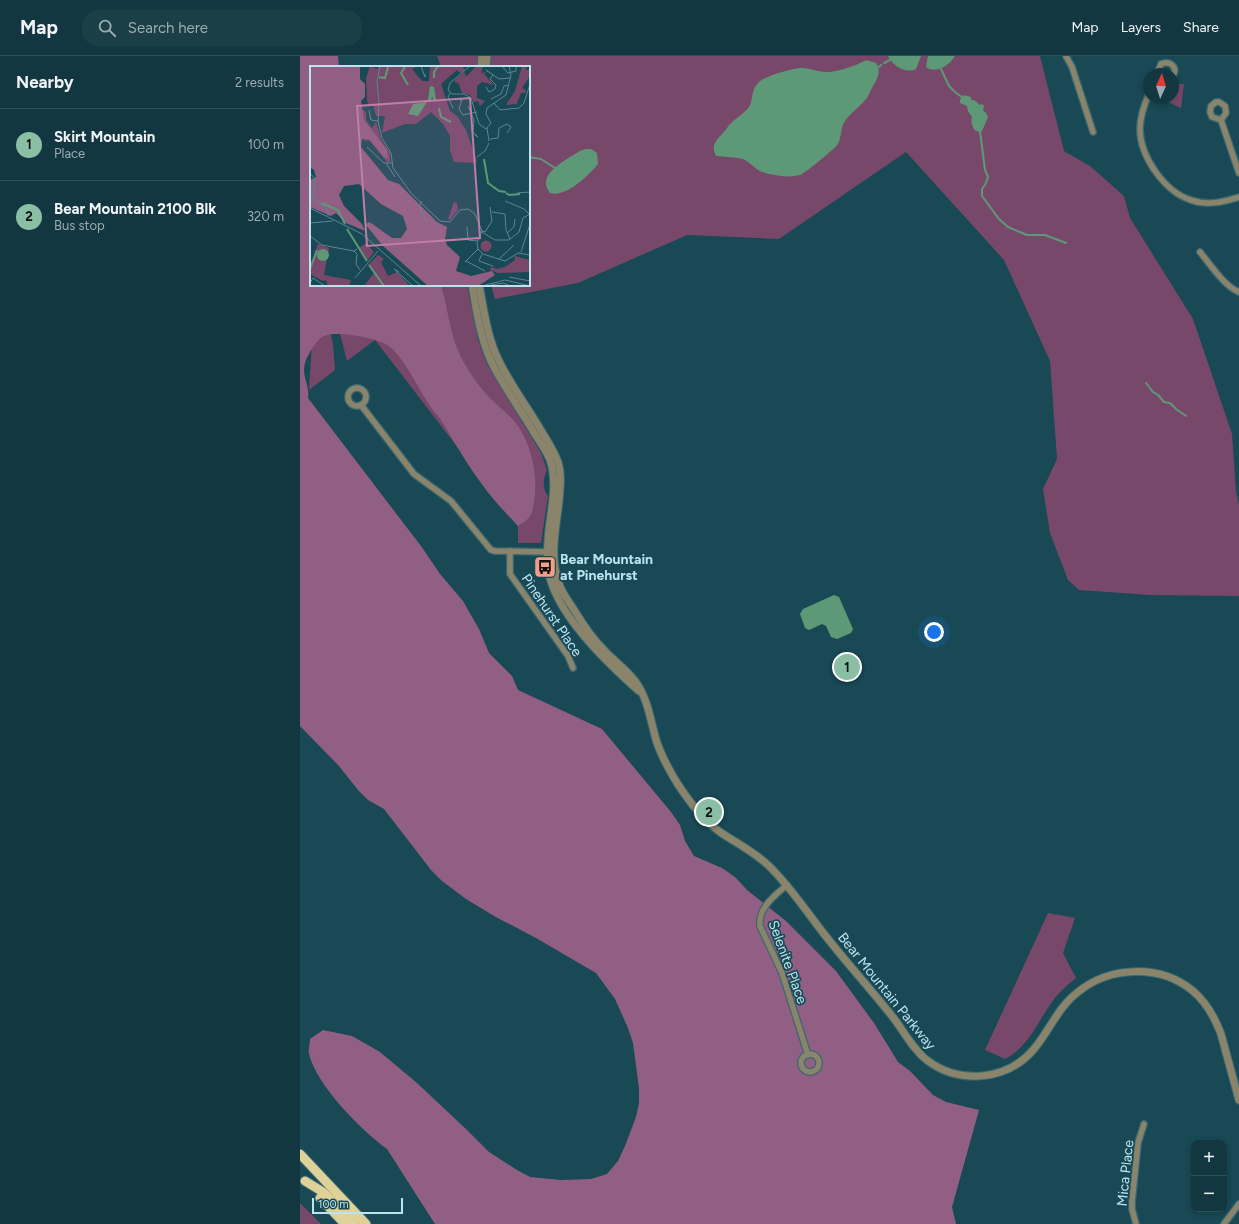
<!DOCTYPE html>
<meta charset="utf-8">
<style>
:root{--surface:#123740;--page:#1b3f47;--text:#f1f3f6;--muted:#9cacb1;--line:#315159;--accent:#8abfa5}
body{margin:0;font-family:Figtree,sans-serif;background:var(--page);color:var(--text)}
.controls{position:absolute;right:12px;bottom:12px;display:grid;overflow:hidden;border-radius:8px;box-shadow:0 2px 6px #0003}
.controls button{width:36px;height:36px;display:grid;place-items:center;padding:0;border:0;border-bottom:1px solid var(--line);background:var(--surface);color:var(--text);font:20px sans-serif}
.compass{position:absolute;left:843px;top:12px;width:36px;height:36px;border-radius:50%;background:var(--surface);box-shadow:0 2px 6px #0003;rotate:4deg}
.scale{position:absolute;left:12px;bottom:10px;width:91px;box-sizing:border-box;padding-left:4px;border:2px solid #bbe4f0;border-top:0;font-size:11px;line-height:14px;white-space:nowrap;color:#bbe4f0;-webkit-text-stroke:3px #184955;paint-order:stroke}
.you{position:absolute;left:634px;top:576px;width:14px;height:14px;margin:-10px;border:3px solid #fff;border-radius:50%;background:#1a73e8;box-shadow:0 0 0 6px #1a73e833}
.badge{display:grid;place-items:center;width:26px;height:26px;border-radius:50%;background:var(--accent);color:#111;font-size:13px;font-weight:700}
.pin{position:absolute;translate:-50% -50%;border:2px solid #fff;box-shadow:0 1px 4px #0006}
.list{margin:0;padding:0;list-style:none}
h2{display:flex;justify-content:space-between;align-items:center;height:52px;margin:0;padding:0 16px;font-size:17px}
h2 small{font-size:13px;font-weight:400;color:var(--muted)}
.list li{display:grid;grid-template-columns:26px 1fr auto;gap:12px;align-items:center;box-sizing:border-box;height:72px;padding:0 16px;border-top:1px solid var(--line)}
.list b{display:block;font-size:15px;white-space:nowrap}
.list p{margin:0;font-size:13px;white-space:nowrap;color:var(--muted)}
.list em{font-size:13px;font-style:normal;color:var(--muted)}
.icon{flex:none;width:22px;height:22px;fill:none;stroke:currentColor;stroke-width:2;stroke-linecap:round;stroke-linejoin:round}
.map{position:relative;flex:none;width:939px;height:1168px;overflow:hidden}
header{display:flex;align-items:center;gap:24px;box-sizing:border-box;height:56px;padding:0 20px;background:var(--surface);border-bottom:1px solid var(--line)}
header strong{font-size:19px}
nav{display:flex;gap:22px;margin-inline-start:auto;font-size:14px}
.search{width:280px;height:36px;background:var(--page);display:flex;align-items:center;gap:10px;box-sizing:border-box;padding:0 14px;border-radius:16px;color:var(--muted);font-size:15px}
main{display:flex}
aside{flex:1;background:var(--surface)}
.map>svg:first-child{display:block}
.green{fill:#78486b}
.forest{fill:#925f84}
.water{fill:#5d9976}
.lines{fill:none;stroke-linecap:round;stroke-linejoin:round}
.stream{stroke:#5d9976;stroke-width:2}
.minor-casing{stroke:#396874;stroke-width:8}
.tertiary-casing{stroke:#396874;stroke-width:9}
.trunk-casing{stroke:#396874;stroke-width:11}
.minor{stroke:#8a846b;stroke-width:5.5}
.tertiary{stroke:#8a846b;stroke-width:7}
.trunk{stroke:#dfd298;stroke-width:9}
.labels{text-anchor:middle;stroke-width:3.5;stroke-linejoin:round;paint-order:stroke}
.poi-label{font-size:14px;font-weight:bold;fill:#bbe4f0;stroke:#184955;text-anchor:start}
.street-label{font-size:14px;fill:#bbe4f0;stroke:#184955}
.inset-river{fill:none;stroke:#5d9976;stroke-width:2}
.inset-road{fill:none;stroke:#598793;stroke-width:1}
.view{fill:#be7ea6;fill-opacity:0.15;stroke:#be7ea6;stroke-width:2}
.inset-edge{fill:none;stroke:#bbe4f0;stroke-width:2}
</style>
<header>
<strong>Map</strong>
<div class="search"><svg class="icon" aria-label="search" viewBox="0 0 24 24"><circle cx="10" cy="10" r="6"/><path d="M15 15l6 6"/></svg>Search here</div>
<nav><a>Map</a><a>Layers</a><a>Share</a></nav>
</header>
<main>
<aside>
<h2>Nearby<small>2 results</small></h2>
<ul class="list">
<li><span class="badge">1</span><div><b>Skirt Mountain</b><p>Place</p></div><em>100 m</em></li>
<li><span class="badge">2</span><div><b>Bear Mountain 2100 Blk</b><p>Bus stop</p></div><em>320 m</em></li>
</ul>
</aside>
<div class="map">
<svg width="939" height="1168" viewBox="0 0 939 1168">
<rect width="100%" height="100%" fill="#184955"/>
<g class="green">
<polygon points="137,0 740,0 764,95 790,110 824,140 830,162 893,263 932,378 936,435 939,449 939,540 850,539 779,534 768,524 750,477 743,433 757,403 750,305 704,204 606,96 479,183 387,179 278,227 195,243 191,229 229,229 229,11 141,11"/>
<polygon points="874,28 884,28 881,52 859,42 873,42 873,29"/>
<path d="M 52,229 L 167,230 L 178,284 L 187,308 L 241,397 L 247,414 C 243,422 242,432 248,440 L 241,487 L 218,487 L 218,470 L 75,284 L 47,305 L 38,270 Z"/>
<polygon points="13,271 29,271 33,288 35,314 9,334"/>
<path d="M 748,857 L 775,862 L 763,897 L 776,922 C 766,930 757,938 750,949 C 736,969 728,991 705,1003 L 685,994 Z"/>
<polygon points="0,1147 21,1168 0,1168"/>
</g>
<path class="forest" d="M 0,0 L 38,0 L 39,11 L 11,11 L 11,229 L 141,229 C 149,256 149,278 163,305 C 171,319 182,335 194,346 C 202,354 211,360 218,370 C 233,392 239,425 233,452 C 232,454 232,458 230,460 C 228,464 222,467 218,470 C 206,457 194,445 184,431 C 168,410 155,387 141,364 C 138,359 133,355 130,350 C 119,333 104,302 89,290 C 79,282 35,274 24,280 C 17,283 9,297 6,304 C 0,319 10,328 8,342 L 111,477 L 121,490 L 140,518 L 163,545 L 179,573 L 189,597 L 212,620 L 218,634 L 302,673 L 371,756 L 380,769 L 385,785 L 394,800 L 422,812 L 435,821 L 447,834 L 486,865 L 536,915 L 574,967 L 598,1006 L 610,1015 L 633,1039 L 646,1046 L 679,1054 L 652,1151 L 656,1168 L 135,1168 L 87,1093 C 61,1074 17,1030 9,998 C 8,994 10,988 10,983 L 23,974 L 52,980 L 80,996 L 117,1027 L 166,1073 L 189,1096 L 217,1114 L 230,1121 L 261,1124 L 291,1123 L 307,1118 L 318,1105 L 325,1090 L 336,1061 L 339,1047 L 339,1032 L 333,987 L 328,972 L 315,943 L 296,917 L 236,882 L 194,860 L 166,843 L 142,825 L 131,814 L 84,753 L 68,744 L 58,734 L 39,710 L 0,670 Z"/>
<g class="water">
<path d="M 588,0 L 621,0 L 616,13 C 605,18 593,10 588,0 Z"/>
<path d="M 628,0 L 655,0 C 649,10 636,18 626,11 Z"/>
<path d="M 566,4 L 576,7 C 582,16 577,23 572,32 C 570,35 569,40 566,43 C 560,51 551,56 545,65 C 540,72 542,80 538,88 C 537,91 504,118 500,119 C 489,122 469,120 458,114 C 454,111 448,105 443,103 C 435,101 425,101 416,100 C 409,87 420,82 427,72 C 433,63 443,59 449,51 C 454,42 450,35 459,26 C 465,20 494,12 502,12 C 510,12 518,16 526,16 C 535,17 558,9 566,4 Z"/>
<path d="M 663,39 L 671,41 L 671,44 L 674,44 L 680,49 L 682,48 L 684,50 L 683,54 L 686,57 L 688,61 L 682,75 C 674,79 670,67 672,61 L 668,55 L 667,50 L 660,47 L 660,44 Z"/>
<path d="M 286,93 L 291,93 L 297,97 L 298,108 C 289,119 266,142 250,137 C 235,118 266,104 280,95 Z"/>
<polygon points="534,539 539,541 553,573 551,577 537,583 531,581 526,570 522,568 509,574 505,572 500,558 503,553"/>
</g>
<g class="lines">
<g class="stream">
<polyline points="584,7 590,4"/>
<polyline points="579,11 581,9"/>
<polyline points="641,13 649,30 655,36 663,42"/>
<polyline points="680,75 685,114 688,121 685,129 682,133 682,140 699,163 708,171 727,179 745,179 766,187"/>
<polyline points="229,101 241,103 255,112"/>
<polyline points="846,327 853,336 858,339 864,346 870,347 876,353 886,360"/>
</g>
<g class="minor-casing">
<g id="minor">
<polyline points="766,0 772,11 793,76"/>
<path d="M 857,18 L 861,8 C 870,4 878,11 873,20"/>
<path d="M 849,38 C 844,49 840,61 840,73 C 840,101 865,136 891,144 C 907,150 923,146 939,141"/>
<polygon points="916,46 919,46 925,50 926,57 921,64 912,61 910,56 911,50"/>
<polyline points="921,64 939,117"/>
<path d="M 900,196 C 910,208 924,230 939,236"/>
<circle cx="57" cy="341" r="9"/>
<polyline points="61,349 114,418 151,445 191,494 195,495 252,496"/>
<polyline points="210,495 210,518 268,600 273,612"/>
<path d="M 487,829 C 474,840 458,852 460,870 L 482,917 L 508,999"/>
<circle cx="510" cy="1007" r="9"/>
<polyline points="836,1168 832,1153 832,1146 838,1087 844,1068"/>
<polyline points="924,1168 939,1148"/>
</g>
</g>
<g class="tertiary-casing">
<g id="tertiary">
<polyline points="181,11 182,0"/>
<polyline points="186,11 187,0"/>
<path d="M 172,229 C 177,258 181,288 195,313 C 207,335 221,355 233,375 C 239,385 246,394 250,404 C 259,430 249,459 248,485 C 247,497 247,510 250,522 C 261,563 307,607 339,635"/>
<path d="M 179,229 C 184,254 187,281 199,305 C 210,328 226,349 239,371 C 246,383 253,393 258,406 C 262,418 260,431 259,445 C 256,472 249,501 259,528 C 263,539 270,547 276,557 C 284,570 292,582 303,593 C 313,604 326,613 335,625 C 347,641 350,661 355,680 C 359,696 368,712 377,727 C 389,745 402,763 420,776 C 436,787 453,795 468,809 C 488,828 504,852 521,874 C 544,904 569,931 592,960 C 604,975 613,994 628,1005 C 661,1029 708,1024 734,993 C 750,974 758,951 778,936 C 810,910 860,908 893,935 C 906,946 915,962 921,978 L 939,1044"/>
</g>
</g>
<g class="trunk-casing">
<g id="trunk">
<polyline points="0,1098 66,1168"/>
<polyline points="5,1125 23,1136 55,1168"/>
<polyline points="20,1142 45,1168"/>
</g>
</g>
<use href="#minor" class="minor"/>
<use href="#tertiary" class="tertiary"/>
<use href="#trunk" class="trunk"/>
</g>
<defs>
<g id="bus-square" transform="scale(1.15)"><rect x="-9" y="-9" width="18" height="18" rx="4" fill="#f39f85" stroke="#184955"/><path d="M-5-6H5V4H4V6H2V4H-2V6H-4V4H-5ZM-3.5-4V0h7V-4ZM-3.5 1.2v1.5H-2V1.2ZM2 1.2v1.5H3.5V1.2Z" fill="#111"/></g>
</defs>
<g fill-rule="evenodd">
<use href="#bus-square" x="245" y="511"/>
</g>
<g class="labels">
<g class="poi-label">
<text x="260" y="508">Bear Mountain<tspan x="260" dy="16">at Pinehurst</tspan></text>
</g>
<g class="street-label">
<text transform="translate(252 559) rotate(56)" y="5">Pinehurst Place</text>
<text transform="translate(488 906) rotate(70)" y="5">Selenite Place</text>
<text transform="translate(587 935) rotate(51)" y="5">Bear Mountain Parkway</text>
<text transform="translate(825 1117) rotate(-84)" y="5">Mica Place</text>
</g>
</g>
<g transform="translate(10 10)">
<rect width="220" height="220" fill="#184955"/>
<path d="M 60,0 L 67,3 L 69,0 L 108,0 L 102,3 L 112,15 L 119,15 L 120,0 L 153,1 L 155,4 L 150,7 L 147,4 L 131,18 L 140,45 L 147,50 L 156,64 L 167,95 L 165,97 L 144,96 L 140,85 L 140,70 L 133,58 L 121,46 L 106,58 L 95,58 L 72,67 L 75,50 L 66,50 L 63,38 L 58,38 L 57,33 L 56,12 ZM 166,0 L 173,0 L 171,7 L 176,6 L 174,8 L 184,19 L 172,16 L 167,20 L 167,32 L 175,35 L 170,40 L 168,35 L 164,36 L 160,29 L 152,27 L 149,18 L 144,15 L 154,6 L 156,10 L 158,9 ZM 212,0 L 217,0 L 216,4 L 220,4 L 220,10 L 212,22 L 216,24 L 215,27 L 211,27 L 207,37 L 209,41 L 207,38 L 196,39 L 205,25 ZM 51,42 L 56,46 L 56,54 L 62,62 L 66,56 L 71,73 L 80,87 L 80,96 L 77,96 L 58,73 L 55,76 ZM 144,136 L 147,137 L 148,144 L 140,154 L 138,153 ZM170.5 180a5.5 5.5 0 1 1 11 0a5.5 5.5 0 1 1-11 0ZM 56,177 L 64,186 L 58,194 L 49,182 ZM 8,178 L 19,182 L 14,209 L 41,214 L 39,220 L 18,220 L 16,214 L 13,215 L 0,208 L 0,200 ZM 68,189 L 74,193 L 71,196 L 78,210 L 87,206 L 100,220 L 54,220 L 64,207 L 58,199 ZM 204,190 L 220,194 L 220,206 L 188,207 L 180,204 L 181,201 L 187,203 L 195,201 L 205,194 Z" fill="#78486b"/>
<path d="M 0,0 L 50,0 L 50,13 L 55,18 L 55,31 L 51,35 L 54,54 L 77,84 L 78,93 L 74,91 L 60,74 L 52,73 L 51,81 L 78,114 L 89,118 L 127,156 L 137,161 L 135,173 L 137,179 L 150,191 L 146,205 L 161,210 L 182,205 L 185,209 L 168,220 L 118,220 L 73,180 L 56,159 L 58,156 L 61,157 L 82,172 L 91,172 L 97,163 L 93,150 L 71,138 L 49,118 L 34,120 L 29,129 L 34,140 L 52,158 L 55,165 L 36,157 L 26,147 L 21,150 L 0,141 L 0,114 L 6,111 L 4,104 L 0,101 Z" fill="#925f84"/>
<path d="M 120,20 L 124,21 L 126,33 L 124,36 L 122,30 L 121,36 L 118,34 ZM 117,36 L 108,50 L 98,48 L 103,38 ZM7 189a6 6 0 1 1 12 0a6 6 0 1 1-12 0Z" fill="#5d9976"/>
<path class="inset-river" d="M 95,1 L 91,7 L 98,19M 69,11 L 75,12 L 78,1M 124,12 L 124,6 L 128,0M 129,42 L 131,51 L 141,56M 174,93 L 178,117 L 189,125 L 196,126M 196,127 L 199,129 L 210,128M 11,137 L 28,144 L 35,158M 37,163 L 57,195M 59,199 L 74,220M 0,203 L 7,184"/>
<path class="inset-road" d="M 70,0 L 67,15 L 69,37 L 68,55 L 72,72 L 81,87 L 83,102 L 101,127 L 130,155 L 140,156 L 150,144 L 158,143 L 165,148 L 172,165M 111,0 L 115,11 L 115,8M 160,0 L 140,17 L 138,24 L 142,28 L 154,28 L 161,32 L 169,58 L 176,63 L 181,57 L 176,48 L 177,42 L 196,29 L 201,9 L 199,0M 192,0 L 198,7 L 206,5 L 206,1M 178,6 L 176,4 L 189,13 L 200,12M 176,21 L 179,26 L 185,23 L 186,19 L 180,13 L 183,9M 140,27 L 138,31 L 143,42M 181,33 L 191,28 L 194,20 L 198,19M 150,35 L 152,33 L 149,43 L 153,49 L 167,46M 184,37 L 190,44 L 209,42 L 214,37 L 220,18M 158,40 L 164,54 L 163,66 L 168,71 L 165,69M 59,44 L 61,54 L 68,55M 177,62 L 179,75M 180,73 L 188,72 L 189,62 L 197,58 L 201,61 L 197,67M 57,81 L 74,97 L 82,97M 167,91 L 175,85 L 179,77M 76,97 L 85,111M 0,107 L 5,113 L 3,132 L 18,144 L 18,150M 207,127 L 220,126M 112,135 L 109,140 L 116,155M 195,135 L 214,143 L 219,148M 0,142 L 52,168 L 111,220M 182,146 L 195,148 L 196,164 L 200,173M 0,157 L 23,155M 157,161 L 158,174 L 167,175M 172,166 L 185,174 L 199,174 L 209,166 L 213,152 L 220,148M 175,166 L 172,165 L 167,177 L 168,183 L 173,188 L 195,195 L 208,187 L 220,189M 175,166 L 182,155 L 180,141M 197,167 L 204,161 L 205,153M 0,170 L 12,179 L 44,185 L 47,183M 44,185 L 47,188 L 46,198 L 50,204M 211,186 L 220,158M 172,188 L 169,195 L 183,200M 189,193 L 204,179M 156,195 L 175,205M 155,196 L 168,183M 89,206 L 84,203 L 103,220M 199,211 L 220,215M 45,212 L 68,185M 0,217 L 3,212 L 15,220M 181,219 L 193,217 L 201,220M 172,220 L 195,214 L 220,220"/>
<path class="view" d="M 160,32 L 170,172 L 57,180 L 47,40 Z"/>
<rect width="220" height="220" class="inset-edge"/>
</g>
</svg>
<div class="controls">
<button>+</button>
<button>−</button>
</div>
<svg class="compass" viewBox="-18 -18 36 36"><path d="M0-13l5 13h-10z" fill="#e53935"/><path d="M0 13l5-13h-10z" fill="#9cacb1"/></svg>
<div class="scale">100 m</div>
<div class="you"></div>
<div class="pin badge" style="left:547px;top:611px">1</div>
<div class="pin badge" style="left:409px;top:756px">2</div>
</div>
</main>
